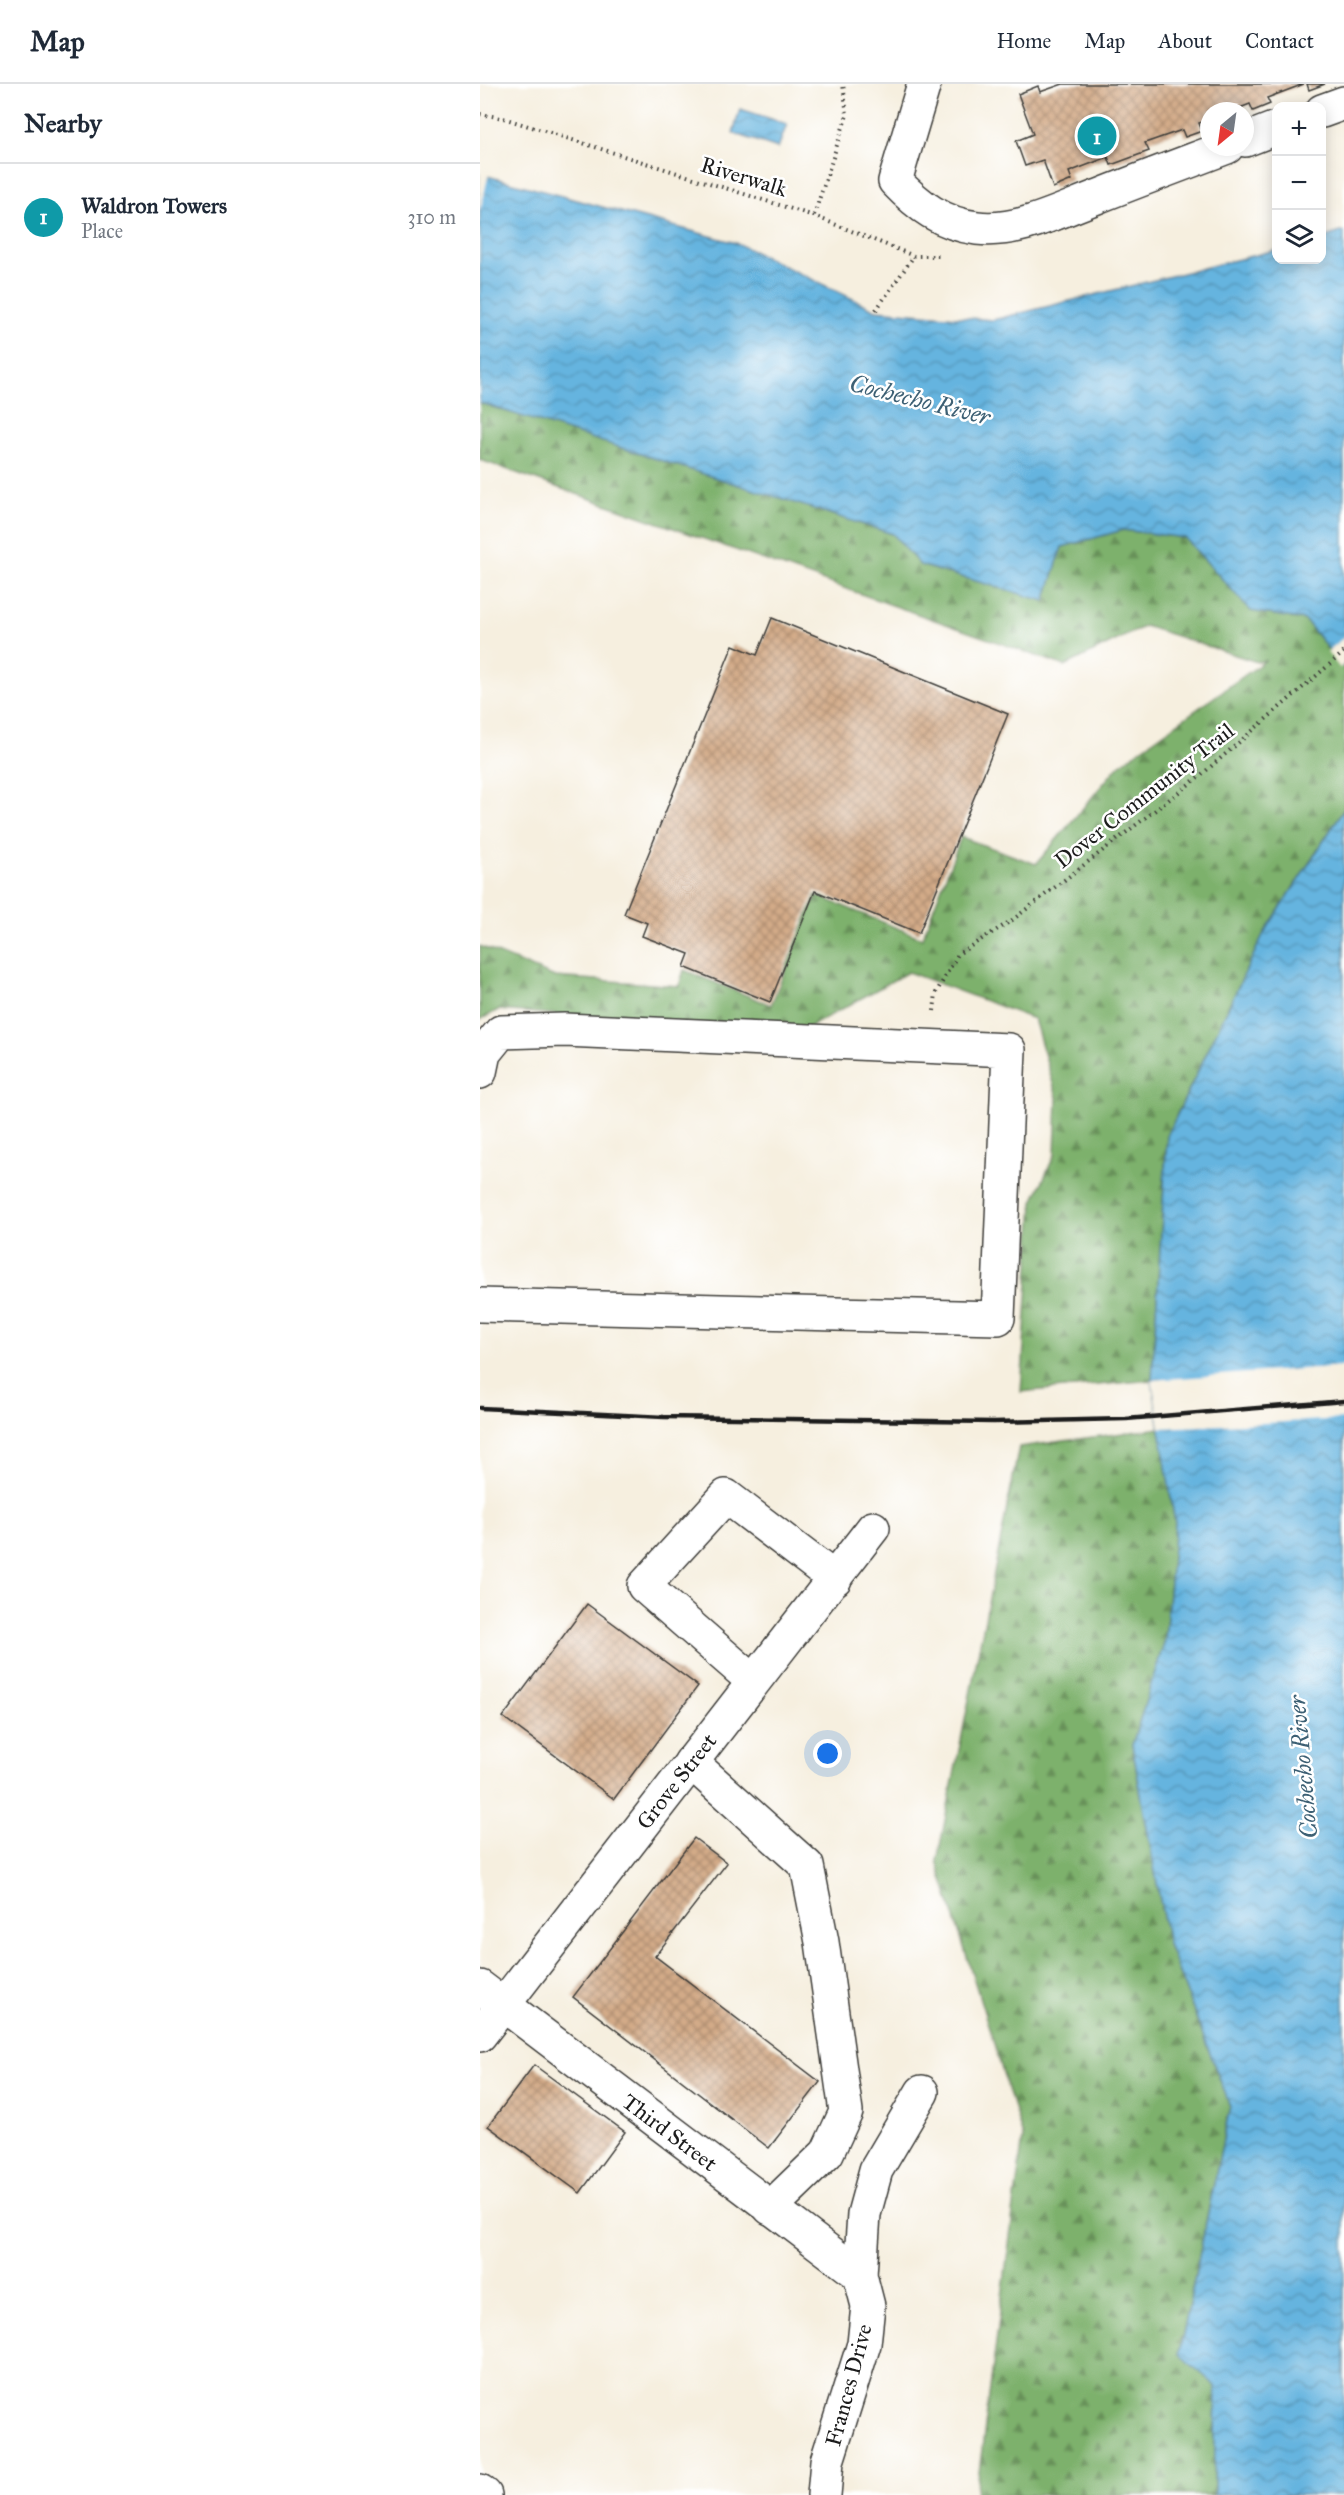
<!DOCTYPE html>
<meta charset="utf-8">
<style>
:root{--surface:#fff;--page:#f2f2f3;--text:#1f2937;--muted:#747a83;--line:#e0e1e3;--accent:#111827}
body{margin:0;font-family:"IM FELL Great Primer",serif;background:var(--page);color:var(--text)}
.controls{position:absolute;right:18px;top:18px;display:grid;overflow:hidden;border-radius:12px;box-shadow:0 3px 15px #0003}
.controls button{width:54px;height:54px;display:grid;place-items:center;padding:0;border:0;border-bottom:2px solid var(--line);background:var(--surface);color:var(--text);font:30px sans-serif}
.compass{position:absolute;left:720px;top:18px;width:54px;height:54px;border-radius:50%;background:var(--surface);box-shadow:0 3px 15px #0003;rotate:209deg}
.you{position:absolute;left:348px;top:1670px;width:21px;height:21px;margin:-15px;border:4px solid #fff;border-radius:50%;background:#1a73e8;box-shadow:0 0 0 9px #1a73e833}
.badge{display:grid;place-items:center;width:39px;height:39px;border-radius:50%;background:var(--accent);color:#fff;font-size:20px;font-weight:700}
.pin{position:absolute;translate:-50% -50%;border:3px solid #fff;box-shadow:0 2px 6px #0006}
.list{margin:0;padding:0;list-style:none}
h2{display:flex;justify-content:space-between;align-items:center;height:78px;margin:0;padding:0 24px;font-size:26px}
h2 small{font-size:20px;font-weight:400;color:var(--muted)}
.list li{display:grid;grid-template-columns:39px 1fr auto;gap:18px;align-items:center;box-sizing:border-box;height:108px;padding:0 24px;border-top:2px solid var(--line)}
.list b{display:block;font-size:22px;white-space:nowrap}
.list p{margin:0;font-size:20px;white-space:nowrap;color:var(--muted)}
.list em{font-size:20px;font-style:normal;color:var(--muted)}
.icon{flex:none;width:33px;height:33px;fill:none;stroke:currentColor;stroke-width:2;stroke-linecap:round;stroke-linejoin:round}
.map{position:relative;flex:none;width:864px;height:2411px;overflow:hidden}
header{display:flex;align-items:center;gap:36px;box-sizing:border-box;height:84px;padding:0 30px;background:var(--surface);border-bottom:2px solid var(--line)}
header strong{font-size:28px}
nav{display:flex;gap:33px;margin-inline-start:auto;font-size:21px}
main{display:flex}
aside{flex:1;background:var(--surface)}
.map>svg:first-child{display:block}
.forest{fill:url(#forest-firs);stroke:#4c6644;stroke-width:1.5}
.water{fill:url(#water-waves);stroke:#40687e;stroke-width:1.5}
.pier{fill:#f6efdf}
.building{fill:url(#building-cross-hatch)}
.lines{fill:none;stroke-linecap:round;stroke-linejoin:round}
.minor-casing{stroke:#3d3c39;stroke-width:36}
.path{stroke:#3d3c39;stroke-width:4;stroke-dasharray:1.5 4.5;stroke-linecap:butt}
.minor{stroke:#fff;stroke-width:33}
.rail{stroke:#1c1c1c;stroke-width:4.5}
.labels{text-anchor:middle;stroke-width:5;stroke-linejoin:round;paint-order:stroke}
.street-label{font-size:22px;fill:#1c1c1c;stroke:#fff}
.water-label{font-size:24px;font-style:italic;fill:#3d6074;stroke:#fff}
</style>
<header>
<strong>Map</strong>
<nav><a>Home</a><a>Map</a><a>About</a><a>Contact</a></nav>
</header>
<main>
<aside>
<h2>Nearby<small></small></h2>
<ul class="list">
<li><span class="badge" style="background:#0f9aa8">1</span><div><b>Waldron Towers</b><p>Place</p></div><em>310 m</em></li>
</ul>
</aside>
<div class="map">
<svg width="864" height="2411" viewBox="0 0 864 2411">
<defs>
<pattern id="forest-firs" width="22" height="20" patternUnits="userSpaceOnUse" patternTransform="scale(1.5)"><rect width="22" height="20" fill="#7db16c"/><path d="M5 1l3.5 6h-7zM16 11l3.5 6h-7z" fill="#668f58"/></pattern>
<pattern id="water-waves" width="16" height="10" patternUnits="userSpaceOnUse" patternTransform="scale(1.5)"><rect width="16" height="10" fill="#65b4df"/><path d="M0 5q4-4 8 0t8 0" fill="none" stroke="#5292b4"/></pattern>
<pattern id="building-cross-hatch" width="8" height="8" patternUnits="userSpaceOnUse" patternTransform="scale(1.5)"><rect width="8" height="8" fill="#d3ab88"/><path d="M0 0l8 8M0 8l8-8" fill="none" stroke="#aa8a6e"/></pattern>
</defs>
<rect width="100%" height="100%" fill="#fff"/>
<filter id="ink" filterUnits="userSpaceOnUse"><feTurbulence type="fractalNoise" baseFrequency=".0167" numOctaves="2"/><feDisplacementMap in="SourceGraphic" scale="12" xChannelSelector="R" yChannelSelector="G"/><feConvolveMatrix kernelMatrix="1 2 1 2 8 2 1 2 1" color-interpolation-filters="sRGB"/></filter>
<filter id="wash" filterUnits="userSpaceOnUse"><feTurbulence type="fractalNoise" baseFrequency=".008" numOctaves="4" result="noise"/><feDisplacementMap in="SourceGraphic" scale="24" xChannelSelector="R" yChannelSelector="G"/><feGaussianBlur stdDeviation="1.35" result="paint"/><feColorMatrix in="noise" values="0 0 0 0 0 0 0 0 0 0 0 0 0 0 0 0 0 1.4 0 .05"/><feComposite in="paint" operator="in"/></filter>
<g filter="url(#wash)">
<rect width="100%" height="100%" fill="#f6efdf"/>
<g class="forest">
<polygon points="0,319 413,450 440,481 565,516 582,463 643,446 705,454 771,527 825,536 864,584 864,725 783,851 687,1052 672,1296 541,1308 553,1118 575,1070 577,1013 554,935 428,888 319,949 18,926 0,936 0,862 75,893 199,902 204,886 291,921 336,811 442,854 481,753 556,780 639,681 786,576 777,578 665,542 585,582 0,376"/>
<polygon points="680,1344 695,1439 685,1556 652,1661 688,1860 750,2022 699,2269 736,2302 734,2411 496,2411 543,2053 457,1777 539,1363"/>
</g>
<g class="water">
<polygon points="260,25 307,40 298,64 253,49"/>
<polygon points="0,90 256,159 396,226 513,236 796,166 796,176 842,176 842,154 864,147 864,584 825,536 771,527 705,454 643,446 582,463 565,517 440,481 413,450 0,319"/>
<polygon points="864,725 864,2411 734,2411 736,2302 699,2270 750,2022 688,1860 652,1661 685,1556 695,1439 672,1296 687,1052 783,851"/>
</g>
<g class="pier">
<polygon points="0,87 9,89 0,127"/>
<polygon points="864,553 864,580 860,584 847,568"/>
<polygon points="864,1282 864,1335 680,1344 672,1296"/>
</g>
<g id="blocks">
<g class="building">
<polygon points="583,0 824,0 787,14 790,20 773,27 770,20 752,27 729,27 729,36 719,39 722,47 705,53 702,46 665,59 669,67 631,81 628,73 589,88 592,96 573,104 563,76 545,82 536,57 553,50 538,10 558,2 560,8"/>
<polygon points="827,0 845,0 829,6"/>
<polygon points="292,534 528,630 439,849 335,807 290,918 204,883 209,870 162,852 167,839 144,830 253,561 277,571"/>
<polygon points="107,1520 218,1602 134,1715 23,1633"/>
<polygon points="214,1754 247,1779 175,1872 340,1998 289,2064 93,1913"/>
<polygon points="54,1981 145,2048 100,2109 8,2042"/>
</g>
</g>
</g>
<g filter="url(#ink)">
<use href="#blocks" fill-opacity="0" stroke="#3d3c39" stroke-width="1.5"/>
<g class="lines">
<g class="minor-casing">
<g id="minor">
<path d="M 444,0 L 415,97 C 438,121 462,140 497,144 C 539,149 581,126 619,112 C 662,95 705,79 747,63"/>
<polyline points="842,27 864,19"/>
<polyline points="765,56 796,44"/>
<polyline points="0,988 4,969 21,948 85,946 529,966 518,1234 0,1221"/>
<polyline points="272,1596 164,1502 246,1412 355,1495"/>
<polyline points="211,1678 327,1782 342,1858 366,2028 347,2069 290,2124"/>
<polyline points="0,1903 380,2191"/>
<polyline points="0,1951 393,1444"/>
<polyline points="0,2407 5,2411"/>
<polyline points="344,2411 347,2377 384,2260 388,2222 380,2191 384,2130 396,2086 442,2008"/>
</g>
</g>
<g class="path">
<polyline points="0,30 23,34 334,132 434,172 459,172"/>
<polyline points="334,131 367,31 363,0"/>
<polyline points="396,226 434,172"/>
<polyline points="454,927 456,909 478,870 531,837 721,691 864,568"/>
</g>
<use href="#minor" class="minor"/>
<polyline class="rail" points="0,1324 184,1333 514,1338 646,1335 864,1317"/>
</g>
</g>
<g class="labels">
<g class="street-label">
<text transform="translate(264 92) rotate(17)" y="8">Riverwalk</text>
<text transform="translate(664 711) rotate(-38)" y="8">Dover Community Trail</text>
<text transform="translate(196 1697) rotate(-52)" y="8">Grove Street</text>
<text transform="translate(190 2048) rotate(37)" y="8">Third Street</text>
<text transform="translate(368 2301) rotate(-75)" y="8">Frances Drive</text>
</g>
<g class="water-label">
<text transform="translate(440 316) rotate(14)" y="8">Cochecho River</text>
<text transform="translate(823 1683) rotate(-95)" y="8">Cochecho River</text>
</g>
</g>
</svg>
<div class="controls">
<button>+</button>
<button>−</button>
<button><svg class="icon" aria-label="layers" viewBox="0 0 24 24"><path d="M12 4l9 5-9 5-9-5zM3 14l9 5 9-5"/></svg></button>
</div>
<svg class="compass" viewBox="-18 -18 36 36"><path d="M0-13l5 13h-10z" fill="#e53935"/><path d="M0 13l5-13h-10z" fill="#747a83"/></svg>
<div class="you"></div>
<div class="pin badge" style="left:617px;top:52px;background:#0f9aa8">1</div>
</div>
</main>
